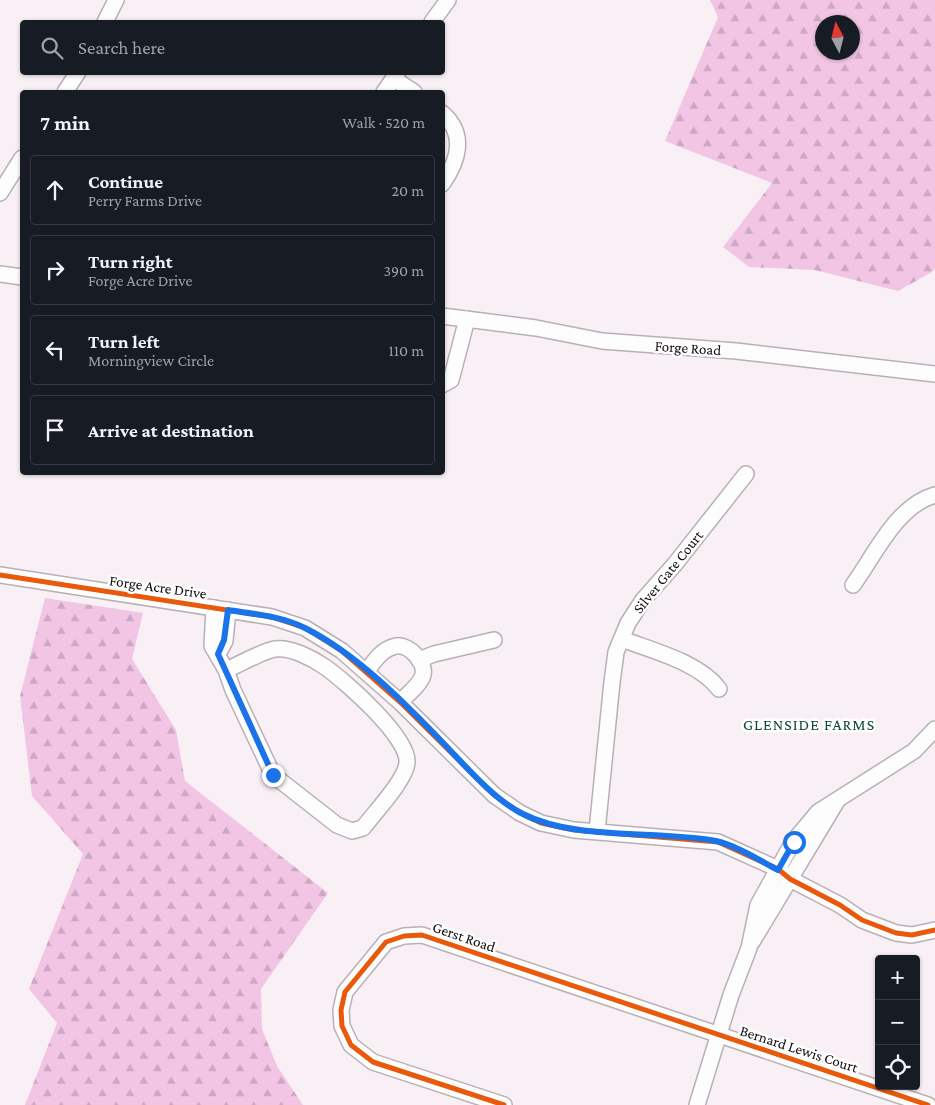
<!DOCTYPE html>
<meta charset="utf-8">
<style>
:root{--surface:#171b24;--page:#242831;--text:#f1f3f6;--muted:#9ea1a6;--line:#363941}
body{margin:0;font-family:"Crimson Pro",serif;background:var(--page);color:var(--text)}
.controls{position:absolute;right:15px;bottom:15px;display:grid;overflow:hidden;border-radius:5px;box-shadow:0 1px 4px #0004}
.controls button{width:45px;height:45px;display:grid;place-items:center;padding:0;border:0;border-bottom:1px solid var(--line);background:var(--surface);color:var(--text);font:25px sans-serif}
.compass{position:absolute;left:815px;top:15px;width:45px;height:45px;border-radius:50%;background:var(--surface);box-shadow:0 1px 4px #0004;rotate:353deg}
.stop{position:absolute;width:15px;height:15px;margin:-11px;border:4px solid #1a73e8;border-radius:50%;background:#fff}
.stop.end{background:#1a73e8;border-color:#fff;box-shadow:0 1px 5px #0008}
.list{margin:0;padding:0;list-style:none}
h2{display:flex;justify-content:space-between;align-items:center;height:65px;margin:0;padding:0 20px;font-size:21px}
h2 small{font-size:16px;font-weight:400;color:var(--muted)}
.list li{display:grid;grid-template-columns:32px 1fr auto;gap:15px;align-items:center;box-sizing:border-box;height:70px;margin:0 10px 10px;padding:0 10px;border:1px solid var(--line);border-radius:5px}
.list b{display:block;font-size:19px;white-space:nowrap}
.list p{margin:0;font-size:16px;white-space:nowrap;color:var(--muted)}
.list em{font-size:16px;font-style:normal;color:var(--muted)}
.icon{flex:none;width:28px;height:28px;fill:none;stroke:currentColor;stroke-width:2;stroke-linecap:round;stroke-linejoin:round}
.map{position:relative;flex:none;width:935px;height:1105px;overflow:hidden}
.search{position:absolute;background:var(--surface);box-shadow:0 1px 4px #0004;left:20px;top:20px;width:425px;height:55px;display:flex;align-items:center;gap:12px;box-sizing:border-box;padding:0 18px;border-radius:5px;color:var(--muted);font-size:19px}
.panel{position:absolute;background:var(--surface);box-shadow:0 1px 4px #0004;left:20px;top:90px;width:425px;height:385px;border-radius:5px}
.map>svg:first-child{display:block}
.forest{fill:url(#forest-firs);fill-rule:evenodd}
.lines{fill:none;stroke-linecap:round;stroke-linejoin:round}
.minor-casing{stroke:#b8b0b5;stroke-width:18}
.minor{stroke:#fefdfe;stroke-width:15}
.cycleway-casing{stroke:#fff;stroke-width:8}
.cycleway{stroke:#e8590c;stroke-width:5}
.route{stroke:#1a73e8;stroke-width:6}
.labels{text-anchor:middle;stroke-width:5;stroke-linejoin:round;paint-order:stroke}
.street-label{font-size:15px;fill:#110a0f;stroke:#fff}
.neighbourhood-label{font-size:16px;letter-spacing:1px;fill:#0d4c2f;stroke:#fff}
</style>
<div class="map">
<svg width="935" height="1105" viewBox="0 0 935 1105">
<defs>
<pattern id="forest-firs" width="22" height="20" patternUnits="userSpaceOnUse" patternTransform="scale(1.25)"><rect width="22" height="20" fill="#f2c5e5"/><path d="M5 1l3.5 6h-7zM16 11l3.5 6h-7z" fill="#cea8c3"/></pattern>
</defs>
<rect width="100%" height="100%" fill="#f9f0f6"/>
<g class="forest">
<path d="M 710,0 L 935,0 L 935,268 L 932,272 L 898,291 L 815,270 L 749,267 L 723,247 L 772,183 L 665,141 L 718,17 ZM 822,22 L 852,22 L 852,52 L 822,52 Z"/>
<polygon points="45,598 143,613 132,659 176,730 185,781 328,893 261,989 262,1029 277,1066 303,1105 25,1105 57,1023 29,989 83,854 32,796 20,696"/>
</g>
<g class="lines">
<g class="minor-casing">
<g id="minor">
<polyline points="105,22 116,0"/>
<polyline points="432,22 448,0"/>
<polyline points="394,79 414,92"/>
<polyline points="65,92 78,72"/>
<polyline points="384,92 398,72"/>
<path d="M 442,113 C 467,134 458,162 442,184"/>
<polyline points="0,193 22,158"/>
<polyline points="0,274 22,277"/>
<polyline points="442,316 536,328 602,341 736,351 935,374"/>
<polyline points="442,385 451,380 467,319"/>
<polyline points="0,575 272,617 305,628 342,651 400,702 494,795 520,813 541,823 574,830 718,842 778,869 790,879 840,905 862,920 896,933 912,935 935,930"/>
<path d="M 853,585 C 875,555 896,506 935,495"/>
<path d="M 214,608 L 212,646 L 226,670 L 233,690 L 273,775 L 337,825 L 352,831 L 363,828 C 374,813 405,781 407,763 C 410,738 345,681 325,667 C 312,658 291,647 275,649 C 265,650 238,665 226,670"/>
<path d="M 622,639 C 653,651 699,662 719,689"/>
<polyline points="218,654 225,641 228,610"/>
<polyline points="419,660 434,654 494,640"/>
<path d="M 367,671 C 375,660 382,649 396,646 C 409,644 426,662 423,675 C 420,685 408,694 400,702"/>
<polyline points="597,831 612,682 616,652 628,623 643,600 675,564 746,474"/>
<polyline points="752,942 837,801"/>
<polyline points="504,1105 373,1062 351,1045 342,1026 341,1010 345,992 386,942 404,936 422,935 928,1105"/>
<polyline points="697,1105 731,995 749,948 758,905 793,842 818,812 914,751 935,729"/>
</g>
</g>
<use href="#minor" class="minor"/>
<g class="cycleway-casing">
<g id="cycleway">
<polyline points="0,575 272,617 305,628 342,651 400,702 494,795 520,813 541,823 574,830 718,842 778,869 790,879 840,905 862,920 896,933 912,935 935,930"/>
<polyline points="504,1105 373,1062 351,1045 342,1026 341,1010 345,992 386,942 404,936 422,935 928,1105"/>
</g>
</g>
<use href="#cycleway" class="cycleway"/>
</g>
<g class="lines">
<path class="route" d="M 273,775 L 218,654 L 224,640 L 228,610 C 254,614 281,616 305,628 C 357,654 407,705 447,747 C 468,769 496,801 523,814 C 576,841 657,830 716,841 C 737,846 759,860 778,870 L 794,842"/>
</g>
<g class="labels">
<g class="street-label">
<text transform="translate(688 348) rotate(4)" y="5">Forge Road</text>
<text transform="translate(668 572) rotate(-51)" y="5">Silver Gate Court</text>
<text transform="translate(158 587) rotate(8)" y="5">Forge Acre Drive</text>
<text transform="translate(464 937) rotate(19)" y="5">Gerst Road</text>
<text transform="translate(799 1049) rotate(18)" y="5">Bernard Lewis Court</text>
</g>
<g class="neighbourhood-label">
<text x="809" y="730">GLENSIDE FARMS</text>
</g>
</g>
</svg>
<div class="controls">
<button>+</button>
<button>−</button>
<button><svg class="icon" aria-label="locate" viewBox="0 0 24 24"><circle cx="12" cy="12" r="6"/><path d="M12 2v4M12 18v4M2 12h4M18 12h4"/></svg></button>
</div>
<svg class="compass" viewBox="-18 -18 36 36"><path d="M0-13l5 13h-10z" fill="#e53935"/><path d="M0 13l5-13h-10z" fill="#9ea1a6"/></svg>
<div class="stop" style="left:794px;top:842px"></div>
<div class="stop end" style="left:273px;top:775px"></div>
<div class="search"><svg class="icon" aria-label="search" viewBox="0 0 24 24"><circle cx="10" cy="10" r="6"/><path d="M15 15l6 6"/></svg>Search here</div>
<section class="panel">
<h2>7 min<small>Walk · 520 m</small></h2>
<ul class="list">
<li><svg class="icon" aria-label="ahead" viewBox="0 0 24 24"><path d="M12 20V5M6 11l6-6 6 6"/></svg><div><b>Continue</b><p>Perry Farms Drive</p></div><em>20 m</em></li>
<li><svg class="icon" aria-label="right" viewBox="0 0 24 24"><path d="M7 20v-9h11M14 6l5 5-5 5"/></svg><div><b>Turn right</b><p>Forge Acre Drive</p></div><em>390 m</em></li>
<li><svg class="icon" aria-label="left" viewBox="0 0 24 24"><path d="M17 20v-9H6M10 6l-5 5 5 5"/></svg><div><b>Turn left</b><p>Morningview Circle</p></div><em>110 m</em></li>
<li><svg class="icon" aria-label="arrive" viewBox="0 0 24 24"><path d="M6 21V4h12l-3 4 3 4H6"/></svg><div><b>Arrive at destination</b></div></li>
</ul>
</section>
</div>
